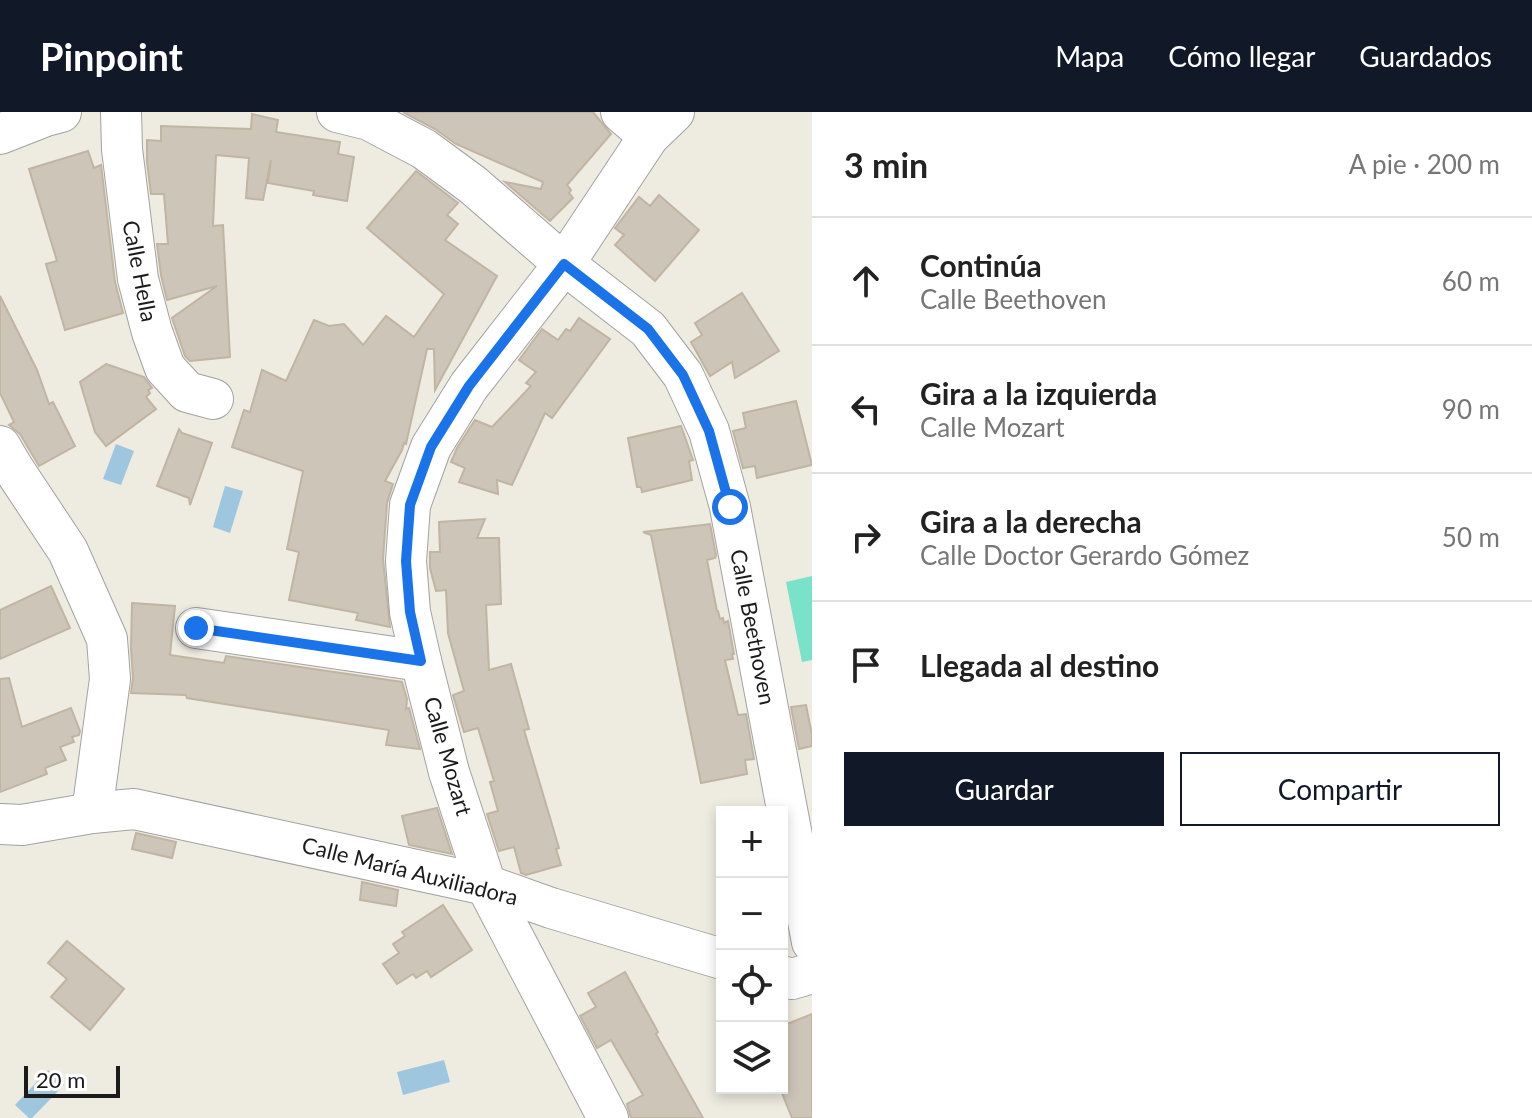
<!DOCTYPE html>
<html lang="es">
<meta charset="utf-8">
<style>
:root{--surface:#fff;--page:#f6f6f6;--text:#222;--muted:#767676;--line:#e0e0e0;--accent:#111827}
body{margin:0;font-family:Lato,sans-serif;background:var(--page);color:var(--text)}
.controls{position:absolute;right:24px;bottom:24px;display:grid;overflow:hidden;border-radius:0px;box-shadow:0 4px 12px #0003}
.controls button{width:72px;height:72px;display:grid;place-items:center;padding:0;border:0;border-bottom:2px solid var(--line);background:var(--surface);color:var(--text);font:40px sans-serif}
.scale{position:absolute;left:24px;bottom:20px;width:96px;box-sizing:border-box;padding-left:8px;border:4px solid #1b1b1b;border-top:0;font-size:22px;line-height:28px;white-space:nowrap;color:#1b1b1b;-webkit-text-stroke:6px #fff;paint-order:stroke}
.stop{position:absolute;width:24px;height:24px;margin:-18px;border:6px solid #1a73e8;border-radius:50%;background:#fff}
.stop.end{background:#1a73e8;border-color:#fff;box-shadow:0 2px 8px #0008}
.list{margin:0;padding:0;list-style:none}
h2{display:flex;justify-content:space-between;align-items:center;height:104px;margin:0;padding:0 32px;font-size:34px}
h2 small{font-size:26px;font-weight:400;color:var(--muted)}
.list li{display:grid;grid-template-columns:52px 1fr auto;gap:24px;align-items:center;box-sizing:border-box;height:128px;padding:0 32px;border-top:2px solid var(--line)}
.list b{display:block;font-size:30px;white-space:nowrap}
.list p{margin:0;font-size:26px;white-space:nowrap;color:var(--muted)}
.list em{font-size:26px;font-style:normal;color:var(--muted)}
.actions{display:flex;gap:16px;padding:24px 32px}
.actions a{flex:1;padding:18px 0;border:2px solid var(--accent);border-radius:0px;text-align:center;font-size:28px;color:var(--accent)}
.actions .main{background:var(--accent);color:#fff}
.icon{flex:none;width:44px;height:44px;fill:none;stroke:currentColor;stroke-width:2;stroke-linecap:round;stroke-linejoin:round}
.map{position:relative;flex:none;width:812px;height:1006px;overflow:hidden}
header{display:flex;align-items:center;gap:48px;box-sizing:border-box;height:112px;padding:0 40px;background:var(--accent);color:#fff}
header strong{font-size:38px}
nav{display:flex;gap:44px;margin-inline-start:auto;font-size:28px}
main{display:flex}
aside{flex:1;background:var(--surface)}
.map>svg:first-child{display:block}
.pitch{fill:#79e2c9}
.water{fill:#9ec6de}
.building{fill:#cec5b9;stroke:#c0b4a2;stroke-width:2}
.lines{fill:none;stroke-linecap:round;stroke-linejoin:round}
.minor-casing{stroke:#a2a2a2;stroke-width:42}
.minor{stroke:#fff;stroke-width:40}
.route{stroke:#1a73e8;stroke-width:10}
.labels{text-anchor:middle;stroke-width:8;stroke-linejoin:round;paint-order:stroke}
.street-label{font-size:22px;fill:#1b1b1b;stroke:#fff}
</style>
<header>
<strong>Pinpoint</strong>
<nav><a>Mapa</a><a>Cómo llegar</a><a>Guardados</a></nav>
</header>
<main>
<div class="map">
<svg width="812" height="1006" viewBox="0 0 812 1006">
<rect width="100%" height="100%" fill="#eeebe0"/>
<polygon class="pitch" points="812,464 812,548 802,550 786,470"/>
<g class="water">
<polygon points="116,332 134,339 121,373 103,367"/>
<polygon points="225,374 243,379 230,421 213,415"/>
<polygon points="444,948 450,970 403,983 397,960"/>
<polygon points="48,958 64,973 32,1006 29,1006 15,993"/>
</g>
<g class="building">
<polygon points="403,0 593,0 611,22 567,73 571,78 569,81 573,86 550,109 505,70 541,77 543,70 456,32 435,17"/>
<polygon points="252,2 278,8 276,20 340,30 338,42 354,45 347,89 313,83 314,79 268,71 271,48 263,88 246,86 249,46 216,43 213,114 223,113 230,245 190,249 185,244 172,206 217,174 167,188 161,163 157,132 168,132 164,82 151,82 147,50 147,28 161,29 161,14 251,17"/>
<polygon points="88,39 94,56 101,53 115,170 123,201 65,218 46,152 57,149 29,57"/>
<polygon points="416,59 458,91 447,103 458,112 445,128 497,164 435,278 434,237 427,237 406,332 404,331 402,338 385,369 393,372 387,391 383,447 390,515 356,508 358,501 289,488 299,440 287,437 303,359 232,335 244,298 250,300 262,258 286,269 314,208 329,214 344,212 363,233 386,204 414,225 444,182 367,116"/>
<polygon points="659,83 699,118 655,169 615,133 624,123 615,116 639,85 650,94"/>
<polygon points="742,181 779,239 735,266 732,250 710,264 691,230 702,223 695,211"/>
<polygon points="0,184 37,258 49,292 53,290 75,334 39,354 20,322 9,313 14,310 0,281"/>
<polygon points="579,206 610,227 552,306 545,301 512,373 497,368 498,382 459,370 465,356 451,350 457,336 475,308 492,315 531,274 526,271 536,260 519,248 542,217 558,228 566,217 570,219"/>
<polygon points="106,252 144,265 152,276 148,278 150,281 146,285 156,297 106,334 95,320 80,270"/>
<polygon points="796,289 812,353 757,366 755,354 743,356 733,319 746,316 743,301"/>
<polygon points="681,314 693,348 689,349 692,368 642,380 641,375 637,375 628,326"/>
<polygon points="179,317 182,321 212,331 190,393 189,386 157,374"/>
<polygon points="485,407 477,426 499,426 501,492 486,493 489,558 511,552 529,617 524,618 559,736 556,737 561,753 526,763 521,761 514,735 499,739 487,702 498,699 490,670 494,669 478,616 464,620 453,583 464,579 448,521 446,478 436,479 430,456 430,440 440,440 439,410"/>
<polygon points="710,412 716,443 715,446 707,448 717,499 718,499 720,507 723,506 724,511 728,509 734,542 732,542 733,547 725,548 738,603 746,602 754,647 745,648 747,662 701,671 651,423 643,420"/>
<polygon points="51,474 70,516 0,547 0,498"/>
<polygon points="132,491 175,494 170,543 224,551 226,544 402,570 407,587 406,597 409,596 420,637 386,633 389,618 187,586 186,583 131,581 133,566 131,537"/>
<polygon points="9,566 22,615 71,596 80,619 79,623 72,625 74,630 60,635 66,648 45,656 47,662 0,680 0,567"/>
<polygon points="806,593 812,623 812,634 799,637 791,595"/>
<polygon points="437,696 452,742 409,733 402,704"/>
<polygon points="136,721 176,730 172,746 132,737"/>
<polygon points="362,770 398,778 396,794 360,788"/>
<polygon points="443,793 472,838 431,865 427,859 416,866 413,862 397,872 383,852 399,841 393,832 405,824 402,820"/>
<polygon points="67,829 124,877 90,918 51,885 67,867 48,851"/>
<polygon points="625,860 658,920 656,922 703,1006 631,1006 627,992 643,983 611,928 597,936 580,904 596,895 588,881"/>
<polygon points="812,902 812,1006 792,1006 782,981 782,914"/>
</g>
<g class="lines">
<g class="minor-casing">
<g id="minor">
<polyline points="121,0 122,37 138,167 152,220 165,256 187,280 213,287"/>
<polyline points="337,0 369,8 424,37 473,73 564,152 648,217 683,263 709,319 730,395 812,830"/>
<polyline points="621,0 649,24"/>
<polyline points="0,22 46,4 61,0"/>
<polyline points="0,334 13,356 68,439 107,527 110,567 92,701"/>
<polyline points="196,516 421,549"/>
<polyline points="0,712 22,713 92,701 134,697 486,773 551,796 722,847"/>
<polyline points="782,864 792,867 812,861"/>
<polyline points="608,1006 486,773 449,660 421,549 410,500 406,449 410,393 431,335 469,274 564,152 649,24 674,0"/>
</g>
</g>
<use href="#minor" class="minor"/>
</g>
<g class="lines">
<polyline class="route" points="196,516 421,549 410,500 406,449 410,393 431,335 469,274 564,152 648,217 683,263 709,319 730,395"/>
</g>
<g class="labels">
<g class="street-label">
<text transform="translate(140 159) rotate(79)" y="8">Calle Hella</text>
<text transform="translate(753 515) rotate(79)" y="8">Calle Beethoven</text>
<text transform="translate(448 644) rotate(74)" y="8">Calle Mozart</text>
<text transform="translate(410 759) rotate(14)" y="8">Calle María Auxiliadora</text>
</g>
</g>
</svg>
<div class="controls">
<button>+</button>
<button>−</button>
<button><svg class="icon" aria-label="locate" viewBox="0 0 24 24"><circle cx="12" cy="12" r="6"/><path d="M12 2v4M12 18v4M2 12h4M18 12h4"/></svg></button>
<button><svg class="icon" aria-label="layers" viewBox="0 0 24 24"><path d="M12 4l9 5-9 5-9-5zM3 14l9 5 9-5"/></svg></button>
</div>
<div class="scale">20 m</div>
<div class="stop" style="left:730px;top:395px"></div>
<div class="stop end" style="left:196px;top:516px"></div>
</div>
<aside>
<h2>3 min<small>A pie · 200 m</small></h2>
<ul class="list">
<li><svg class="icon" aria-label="ahead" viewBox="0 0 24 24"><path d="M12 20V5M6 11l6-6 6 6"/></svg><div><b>Continúa</b><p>Calle Beethoven</p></div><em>60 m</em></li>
<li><svg class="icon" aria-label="left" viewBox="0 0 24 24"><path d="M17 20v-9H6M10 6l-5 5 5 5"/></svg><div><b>Gira a la izquierda</b><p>Calle Mozart</p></div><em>90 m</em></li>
<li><svg class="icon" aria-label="right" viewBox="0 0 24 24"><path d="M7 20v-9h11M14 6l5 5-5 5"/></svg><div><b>Gira a la derecha</b><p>Calle Doctor Gerardo Gómez</p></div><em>50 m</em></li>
<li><svg class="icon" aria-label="arrive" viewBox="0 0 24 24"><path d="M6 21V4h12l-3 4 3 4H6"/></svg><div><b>Llegada al destino</b></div></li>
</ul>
<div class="actions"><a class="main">Guardar</a><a>Compartir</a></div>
</aside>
</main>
